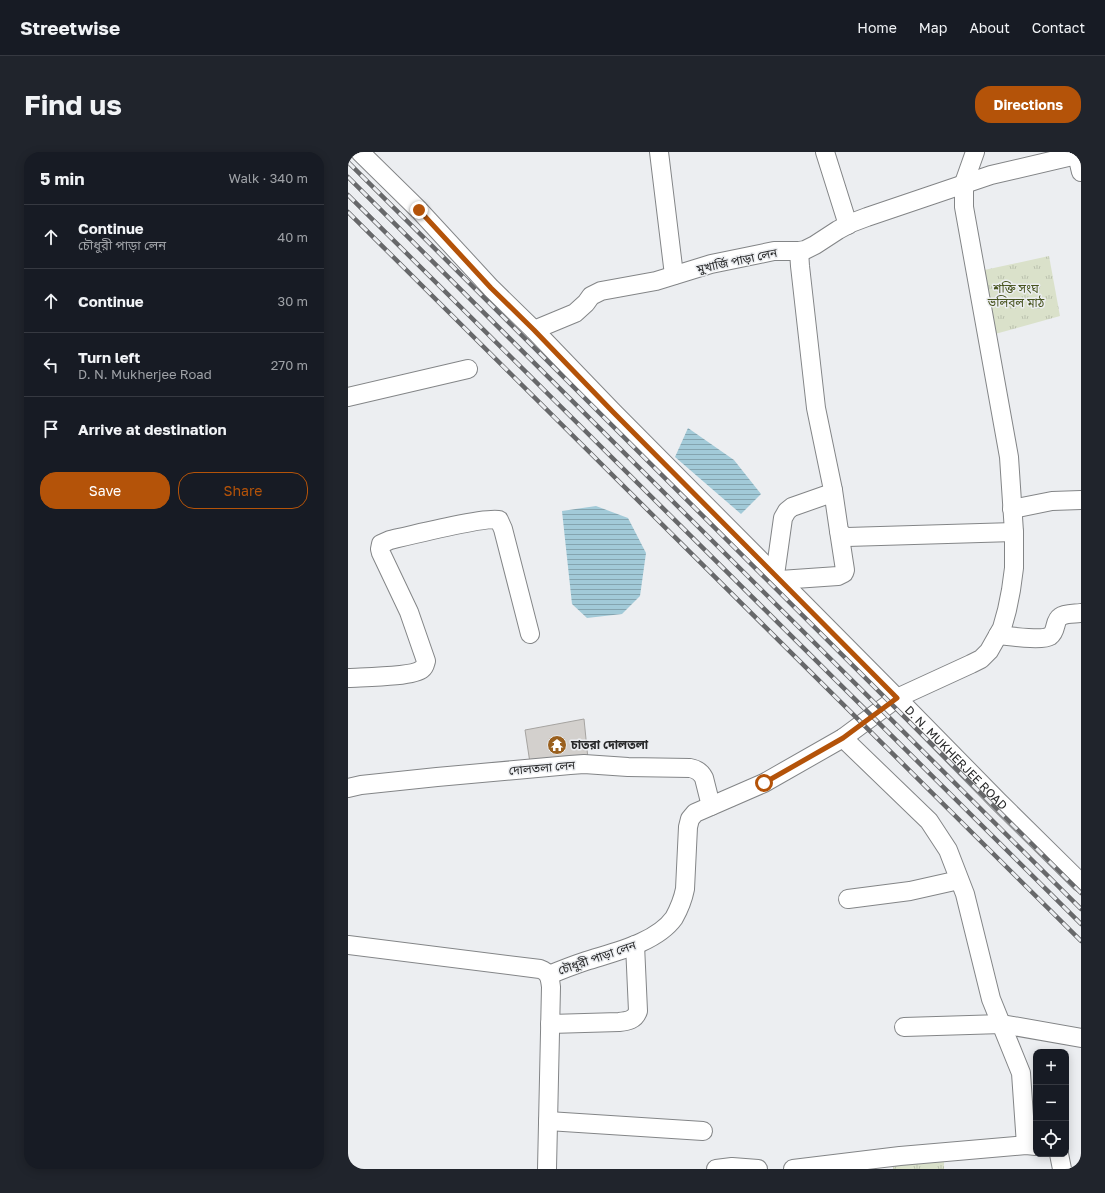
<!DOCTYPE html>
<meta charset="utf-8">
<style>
:root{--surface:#171b24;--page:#20242c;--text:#f1f3f6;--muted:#9ea1a6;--line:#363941;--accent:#b45309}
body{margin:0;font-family:"Golos Text","Noto Sans Bengali",sans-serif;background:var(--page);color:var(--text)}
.controls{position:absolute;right:12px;bottom:12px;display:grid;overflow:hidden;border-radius:8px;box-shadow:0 2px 10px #0003}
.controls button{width:36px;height:36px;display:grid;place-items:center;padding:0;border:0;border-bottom:1px solid var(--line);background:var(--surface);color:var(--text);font:20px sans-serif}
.stop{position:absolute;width:12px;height:12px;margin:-9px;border:3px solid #b45309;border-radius:50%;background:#fff}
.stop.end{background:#b45309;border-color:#fff;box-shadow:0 1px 4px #0008}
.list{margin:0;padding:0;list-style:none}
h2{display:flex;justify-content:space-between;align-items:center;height:52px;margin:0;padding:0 16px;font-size:17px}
h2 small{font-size:13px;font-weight:400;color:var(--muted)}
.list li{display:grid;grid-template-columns:26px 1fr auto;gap:12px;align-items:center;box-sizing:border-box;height:64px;padding:0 16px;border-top:1px solid var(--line)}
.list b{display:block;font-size:15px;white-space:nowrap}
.list p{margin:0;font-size:13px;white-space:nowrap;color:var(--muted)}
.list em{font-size:13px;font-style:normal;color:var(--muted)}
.actions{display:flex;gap:8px;padding:12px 16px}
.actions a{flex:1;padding:9px 0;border:1px solid var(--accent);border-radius:16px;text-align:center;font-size:14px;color:var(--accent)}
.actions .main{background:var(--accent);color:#fff}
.icon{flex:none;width:22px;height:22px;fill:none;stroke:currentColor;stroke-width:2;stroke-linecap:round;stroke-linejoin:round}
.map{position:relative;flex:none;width:733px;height:1017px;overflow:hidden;border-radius:16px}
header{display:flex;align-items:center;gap:24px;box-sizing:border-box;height:56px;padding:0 20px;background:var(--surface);border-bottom:1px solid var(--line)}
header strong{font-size:19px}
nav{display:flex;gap:22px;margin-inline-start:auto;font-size:14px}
.intro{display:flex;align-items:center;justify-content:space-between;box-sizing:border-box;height:96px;padding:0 24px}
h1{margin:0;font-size:28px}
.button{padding:10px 18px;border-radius:16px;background:var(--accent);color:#fff;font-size:14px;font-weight:700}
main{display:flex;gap:24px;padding:0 24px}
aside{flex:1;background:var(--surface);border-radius:16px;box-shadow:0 2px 10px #0003}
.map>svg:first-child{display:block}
.grass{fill:url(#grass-tufts)}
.water{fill:url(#water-rules)}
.building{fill:#d3d0cd;stroke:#a6a4a1}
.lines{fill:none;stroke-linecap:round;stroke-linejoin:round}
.minor-casing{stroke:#838587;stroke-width:20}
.minor{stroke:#fff;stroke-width:18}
.rail-casing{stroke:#67686a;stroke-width:4.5}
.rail{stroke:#eceef1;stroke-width:3;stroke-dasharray:9;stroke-linecap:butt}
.route{stroke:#b45309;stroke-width:5}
.labels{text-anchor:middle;stroke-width:3;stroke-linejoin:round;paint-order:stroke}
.street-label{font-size:12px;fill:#28292a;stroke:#eceef1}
.park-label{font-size:12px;fill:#47531e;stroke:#eceef1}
.poi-label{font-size:12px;font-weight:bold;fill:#28292a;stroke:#eceef1;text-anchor:start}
</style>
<header>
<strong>Streetwise</strong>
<nav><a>Home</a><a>Map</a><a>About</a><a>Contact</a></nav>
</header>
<div class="intro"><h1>Find us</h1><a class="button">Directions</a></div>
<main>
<aside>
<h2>5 min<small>Walk · 340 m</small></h2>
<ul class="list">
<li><svg class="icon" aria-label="ahead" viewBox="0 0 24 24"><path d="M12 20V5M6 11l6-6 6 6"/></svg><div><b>Continue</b><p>চৌধুরী পাড়া লেন</p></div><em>40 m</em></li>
<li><svg class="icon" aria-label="ahead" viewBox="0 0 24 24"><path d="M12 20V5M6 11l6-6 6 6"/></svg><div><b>Continue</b></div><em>30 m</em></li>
<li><svg class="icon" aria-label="left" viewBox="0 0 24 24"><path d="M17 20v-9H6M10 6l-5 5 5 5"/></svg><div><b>Turn left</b><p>D. N. Mukherjee Road</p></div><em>270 m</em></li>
<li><svg class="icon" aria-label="arrive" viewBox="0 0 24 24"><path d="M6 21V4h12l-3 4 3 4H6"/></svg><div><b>Arrive at destination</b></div></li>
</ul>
<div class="actions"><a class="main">Save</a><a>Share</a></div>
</aside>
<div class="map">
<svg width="733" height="1017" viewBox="0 0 733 1017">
<defs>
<pattern id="grass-tufts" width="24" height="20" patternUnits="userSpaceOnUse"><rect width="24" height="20" fill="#dae1ca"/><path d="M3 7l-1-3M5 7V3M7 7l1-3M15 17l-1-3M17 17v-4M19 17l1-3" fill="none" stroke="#bbc1ae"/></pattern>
<pattern id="water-rules" width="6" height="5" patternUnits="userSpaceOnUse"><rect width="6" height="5" fill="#a2cad8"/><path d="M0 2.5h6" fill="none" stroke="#84a4af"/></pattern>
</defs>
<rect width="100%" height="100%" fill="#eceef1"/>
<g class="grass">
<polygon points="701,104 712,164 647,182 627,120"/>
<polygon points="596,1010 596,1017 545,1017 545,1011"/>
</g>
<g class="water">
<polygon points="340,276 386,308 413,342 393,362 327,305"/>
<polygon points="248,354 280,366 298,401 292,444 274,462 239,466 224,452 214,359"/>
</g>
<polygon class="building" points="236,567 240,607 182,611 177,578"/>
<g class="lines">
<g class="minor-casing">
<g id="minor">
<path id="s1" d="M 12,0 L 71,58 L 143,136 L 186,178 L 265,260 L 549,546 L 650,649 L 733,731"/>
<polyline points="311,0 326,123"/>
<polyline points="477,0 500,73"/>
<polyline points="729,3 733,20"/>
<polyline points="186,178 227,161 238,151 243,144 253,139 308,129 363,112 407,103 426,99 451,99 457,98 467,93 490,78 503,71 519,65 643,23 733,2"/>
<polyline points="0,245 120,217"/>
<polyline points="485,338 491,379 496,384 499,385 666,380"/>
<polyline points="664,357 704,349 733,348"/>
<polyline points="427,423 435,366 439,359 444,355 481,342 485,338 468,256 452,114 451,99"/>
<polyline points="432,428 490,424 496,421 497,418 491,379"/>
<path d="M 650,483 C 661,484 694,489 702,484 C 709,479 706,469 712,465 C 717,461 727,462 733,461"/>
<path d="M 0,526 C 14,525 65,525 74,517 C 77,515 77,512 78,509 L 61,460 L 33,401 L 32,397 L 33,392 L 42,388 C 59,384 140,364 151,368 L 155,377 L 182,482"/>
<polyline points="495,586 581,669 600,698 617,742 643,847 673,921 678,993"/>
<path d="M 0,636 L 13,633 L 89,625 L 222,613 L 236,612 L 280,615 L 342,616 C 348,617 353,620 356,626 L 363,654"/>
<polyline points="500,747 562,739 611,728"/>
<path d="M 0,793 L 192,817 C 201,820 202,826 203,835 L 199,1017"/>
<path d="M 201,823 C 213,818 226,813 238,809 C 266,800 308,791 326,766 C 331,757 335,747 337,737 L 340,675 L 342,667 L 347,661 L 416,631 L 495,586 L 549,546 L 623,512 L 633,507 L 641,499 L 654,476 L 659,458 L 663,438 L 666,416 L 666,380 L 661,305 L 616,55 L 616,31 L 627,0"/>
<path d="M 202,872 L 271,870 C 280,869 287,868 290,859 L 287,793"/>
<polyline points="556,875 654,872 733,886"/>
<polyline points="200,969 355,979"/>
<polyline points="711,1002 714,1017"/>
<polyline points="368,1017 384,1015 410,1017"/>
<polyline points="445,1017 552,1004 678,993 688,994"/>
</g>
</g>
<use href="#minor" class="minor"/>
<g class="rail-casing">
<g id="rail">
<polyline points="0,10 733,741"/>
<polyline points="0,25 733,757"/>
<polyline points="0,43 733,772"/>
<polyline points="0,60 733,789"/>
</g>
</g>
<use href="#rail" class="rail"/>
</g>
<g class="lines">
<polyline class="route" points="71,58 143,136 186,178 265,260 549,546 495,586 416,631"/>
</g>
<defs>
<g id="temple-disc" transform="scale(1)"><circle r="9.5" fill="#9a601e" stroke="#eceef1"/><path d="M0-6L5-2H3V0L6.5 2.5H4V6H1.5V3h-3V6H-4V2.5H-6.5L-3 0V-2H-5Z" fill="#fff"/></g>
</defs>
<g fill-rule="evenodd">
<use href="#temple-disc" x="209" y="593"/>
</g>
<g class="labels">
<g class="street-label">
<text transform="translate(389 109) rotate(-12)" y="4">মুখার্জি পাড়া লেন</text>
<text dy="4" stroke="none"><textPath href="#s1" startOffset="850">D. N. MUKHERJEE ROAD</textPath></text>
<text transform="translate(194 616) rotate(-5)" y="4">দোলতলা লেন</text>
<text transform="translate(249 806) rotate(-19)" y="4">চৌধুরী পাড়া লেন</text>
</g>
<g class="park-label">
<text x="668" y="141">শক্তি সংঘ<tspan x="668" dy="14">ভলিবল মাঠ</tspan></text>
</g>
<g class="poi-label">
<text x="223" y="597">চাতরা দোলতলা</text>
</g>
</g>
</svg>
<div class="controls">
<button>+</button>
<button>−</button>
<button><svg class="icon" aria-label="locate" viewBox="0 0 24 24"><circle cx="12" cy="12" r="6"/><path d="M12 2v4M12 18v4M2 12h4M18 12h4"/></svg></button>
</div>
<div class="stop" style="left:416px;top:631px"></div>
<div class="stop end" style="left:71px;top:58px"></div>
</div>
</main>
